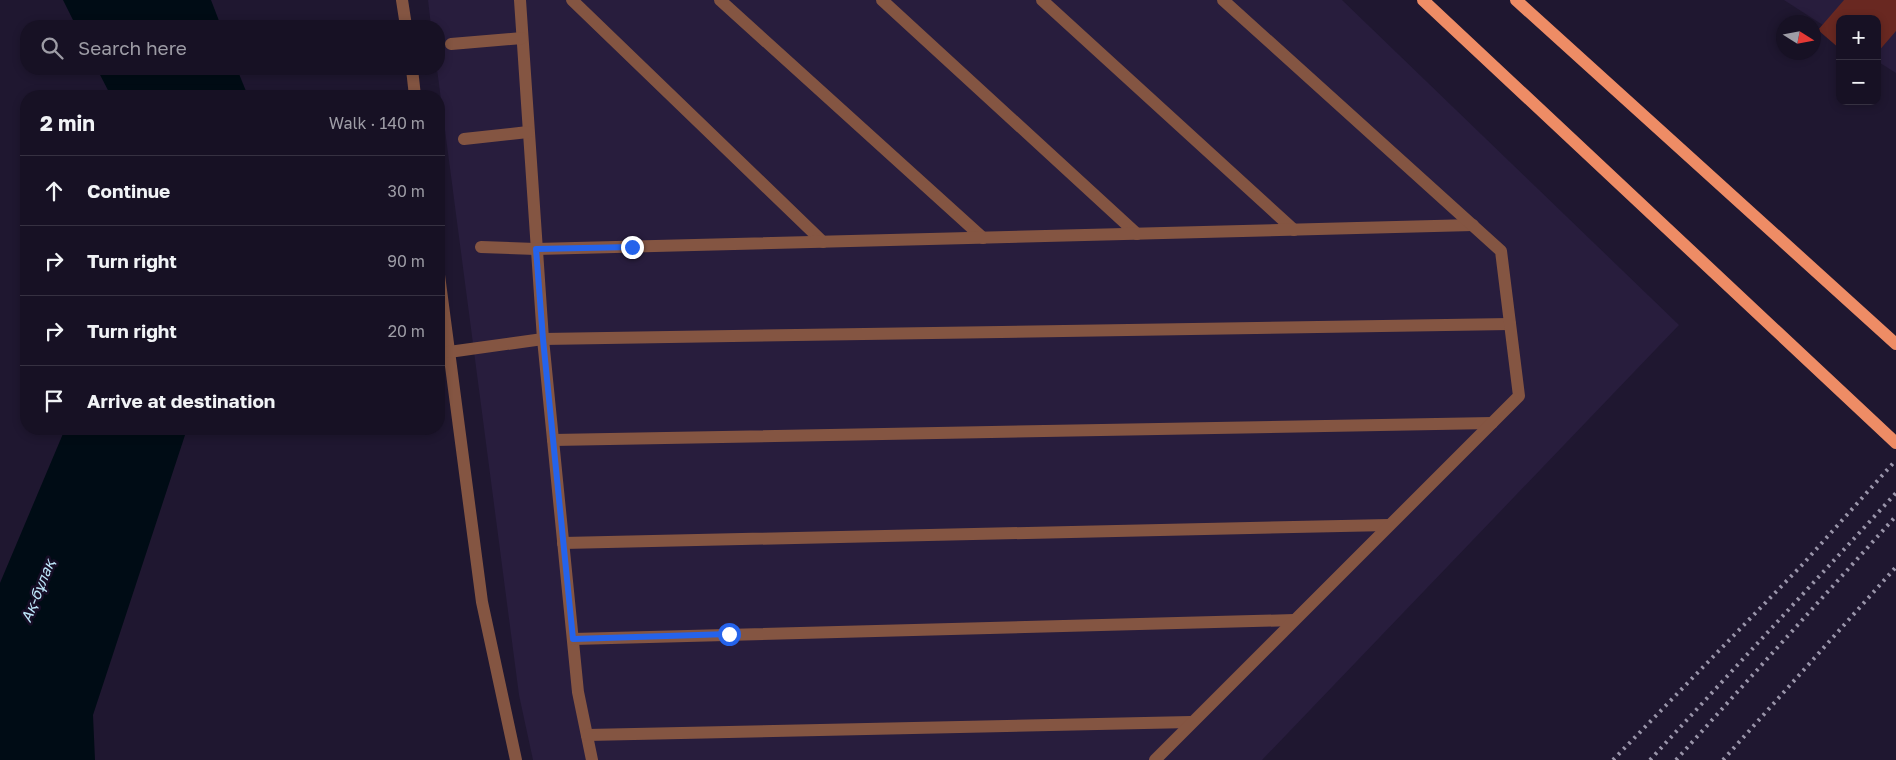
<!DOCTYPE html>
<meta charset="utf-8">
<style>
:root{--surface:#171124;--page:#241f31;--text:#f1f3f6;--muted:#9e9da6;--line:#363141}
body{margin:0;font-family:"Golos Text",sans-serif;background:var(--page);color:var(--text)}
.controls{position:absolute;right:15px;top:15px;display:grid;overflow:hidden;border-radius:10px;box-shadow:0 2px 8px #0003}
.controls button{width:45px;height:45px;display:grid;place-items:center;padding:0;border:0;border-bottom:1px solid var(--line);background:var(--surface);color:var(--text);font:25px sans-serif}
.compass{position:absolute;left:1776px;top:15px;width:45px;height:45px;border-radius:50%;background:var(--surface);box-shadow:0 2px 8px #0003;rotate:101deg}
.stop{position:absolute;width:15px;height:15px;margin:-11px;border:4px solid #2563eb;border-radius:50%;background:#fff}
.stop.end{background:#2563eb;border-color:#fff;box-shadow:0 1px 5px #0008}
.list{margin:0;padding:0;list-style:none}
h2{display:flex;justify-content:space-between;align-items:center;height:65px;margin:0;padding:0 20px;font-size:21px}
h2 small{font-size:16px;font-weight:400;color:var(--muted)}
.list li{display:grid;grid-template-columns:32px 1fr auto;gap:15px;align-items:center;box-sizing:border-box;height:70px;padding:0 20px;border-top:1px solid var(--line)}
.list b{display:block;font-size:19px;white-space:nowrap}
.list em{font-size:16px;font-style:normal;color:var(--muted)}
.icon{flex:none;width:28px;height:28px;fill:none;stroke:currentColor;stroke-width:2;stroke-linecap:round;stroke-linejoin:round}
.map{position:relative;flex:none;width:1896px;height:760px;overflow:hidden}
.search{position:absolute;background:var(--surface);box-shadow:0 2px 8px #0003;left:20px;top:20px;width:425px;height:55px;display:flex;align-items:center;gap:12px;box-sizing:border-box;padding:0 18px;border-radius:20px;color:var(--muted);font-size:19px}
.panel{position:absolute;background:var(--surface);box-shadow:0 2px 8px #0003;left:20px;top:90px;width:425px;height:345px;border-radius:20px}
.map>svg:first-child{display:block}
.built{fill:#281d3d}
.water{fill:#000c15}
.building{fill:#692821}
.lines{fill:none;stroke-linecap:round;stroke-linejoin:round}
.minor{stroke:#845542;stroke-width:12}
.major{stroke:#ee8c65;stroke-width:12}
.rail{stroke:#9a95aa;stroke-width:4;stroke-dasharray:2.5 5;stroke-linecap:butt}
.route{stroke:#2563eb;stroke-width:6}
.labels{text-anchor:middle;stroke-width:5;stroke-linejoin:round;paint-order:stroke}
.water-label{font-size:15px;font-style:italic;fill:#bee7fa;stroke:#160e26}
</style>
<div class="map">
<svg width="1896" height="760" viewBox="0 0 1896 760">
<rect width="100%" height="100%" fill="#1f1730"/>
<g class="built">
<polygon points="428,0 1342,0 1679,325 1262,760 533,760 519,695 437,69 439,69 439,26 431,26"/>
<polygon points="1784,0 1896,0 1896,73 1877,61 1877,19 1840,19 1840,36"/>
</g>
<g class="water">
<polygon points="63,0 211,0 221,26 76,26"/>
<polygon points="97,69 237,69 248,96 111,96"/>
<polygon points="65,429 187,429 93,715 95,760 0,760 0,583"/>
</g>
<polygon class="building" points="1844,0 1896,0 1896,31 1877,53 1877,19 1840,19 1840,49 1818,30"/>
<g class="lines">
<g class="minor">
<polyline points="402,0 406,26"/>
<polyline points="520,0 543,339 578,692 592,760"/>
<polyline points="572,0 823,242"/>
<polyline points="720,0 983,238"/>
<polyline points="882,0 1137,234"/>
<polyline points="1042,0 1294,230"/>
<polyline points="451,44 522,38"/>
<polyline points="412,69 415,96"/>
<polyline points="464,139 528,132"/>
<polyline points="481,247 536,249 1473,225"/>
<polyline points="439,275 482,602 516,760"/>
<polyline points="449,352 543,339 1510,324"/>
<polyline points="553,440 1492,423"/>
<polyline points="563,543 1389,525"/>
<polyline points="573,639 1294,620"/>
<polyline points="587,735 1191,722"/>
<polyline points="1155,760 1519,396 1501,251 1223,0"/>
</g>
<g class="major">
<polyline points="1423,0 1896,443"/>
<polyline points="1516,0 1896,344"/>
</g>
<g class="rail">
<polyline points="1613,760 1803,564 1896,460"/>
<polyline points="1650,760 1896,493"/>
<polyline points="1676,760 1896,516"/>
<polyline points="1723,760 1896,567"/>
</g>
</g>
<g class="lines">
<polyline class="route" points="632,247 536,249 543,339 573,639 729,634"/>
</g>
<g class="labels">
<g class="water-label">
<text transform="translate(38 591) rotate(-68)" y="5">Ақ-бұлақ</text>
</g>
</g>
</svg>
<div class="controls">
<button>+</button>
<button>−</button>
</div>
<svg class="compass" viewBox="-18 -18 36 36"><path d="M0-13l5 13h-10z" fill="#e53935"/><path d="M0 13l5-13h-10z" fill="#9e9da6"/></svg>
<div class="stop" style="left:729px;top:634px"></div>
<div class="stop end" style="left:632px;top:247px"></div>
<div class="search"><svg class="icon" aria-label="search" viewBox="0 0 24 24"><circle cx="10" cy="10" r="6"/><path d="M15 15l6 6"/></svg>Search here</div>
<section class="panel">
<h2>2 min<small>Walk · 140 m</small></h2>
<ul class="list">
<li><svg class="icon" aria-label="ahead" viewBox="0 0 24 24"><path d="M12 20V5M6 11l6-6 6 6"/></svg><div><b>Continue</b></div><em>30 m</em></li>
<li><svg class="icon" aria-label="right" viewBox="0 0 24 24"><path d="M7 20v-9h11M14 6l5 5-5 5"/></svg><div><b>Turn right</b></div><em>90 m</em></li>
<li><svg class="icon" aria-label="right" viewBox="0 0 24 24"><path d="M7 20v-9h11M14 6l5 5-5 5"/></svg><div><b>Turn right</b></div><em>20 m</em></li>
<li><svg class="icon" aria-label="arrive" viewBox="0 0 24 24"><path d="M6 21V4h12l-3 4 3 4H6"/></svg><div><b>Arrive at destination</b></div></li>
</ul>
</section>
</div>
